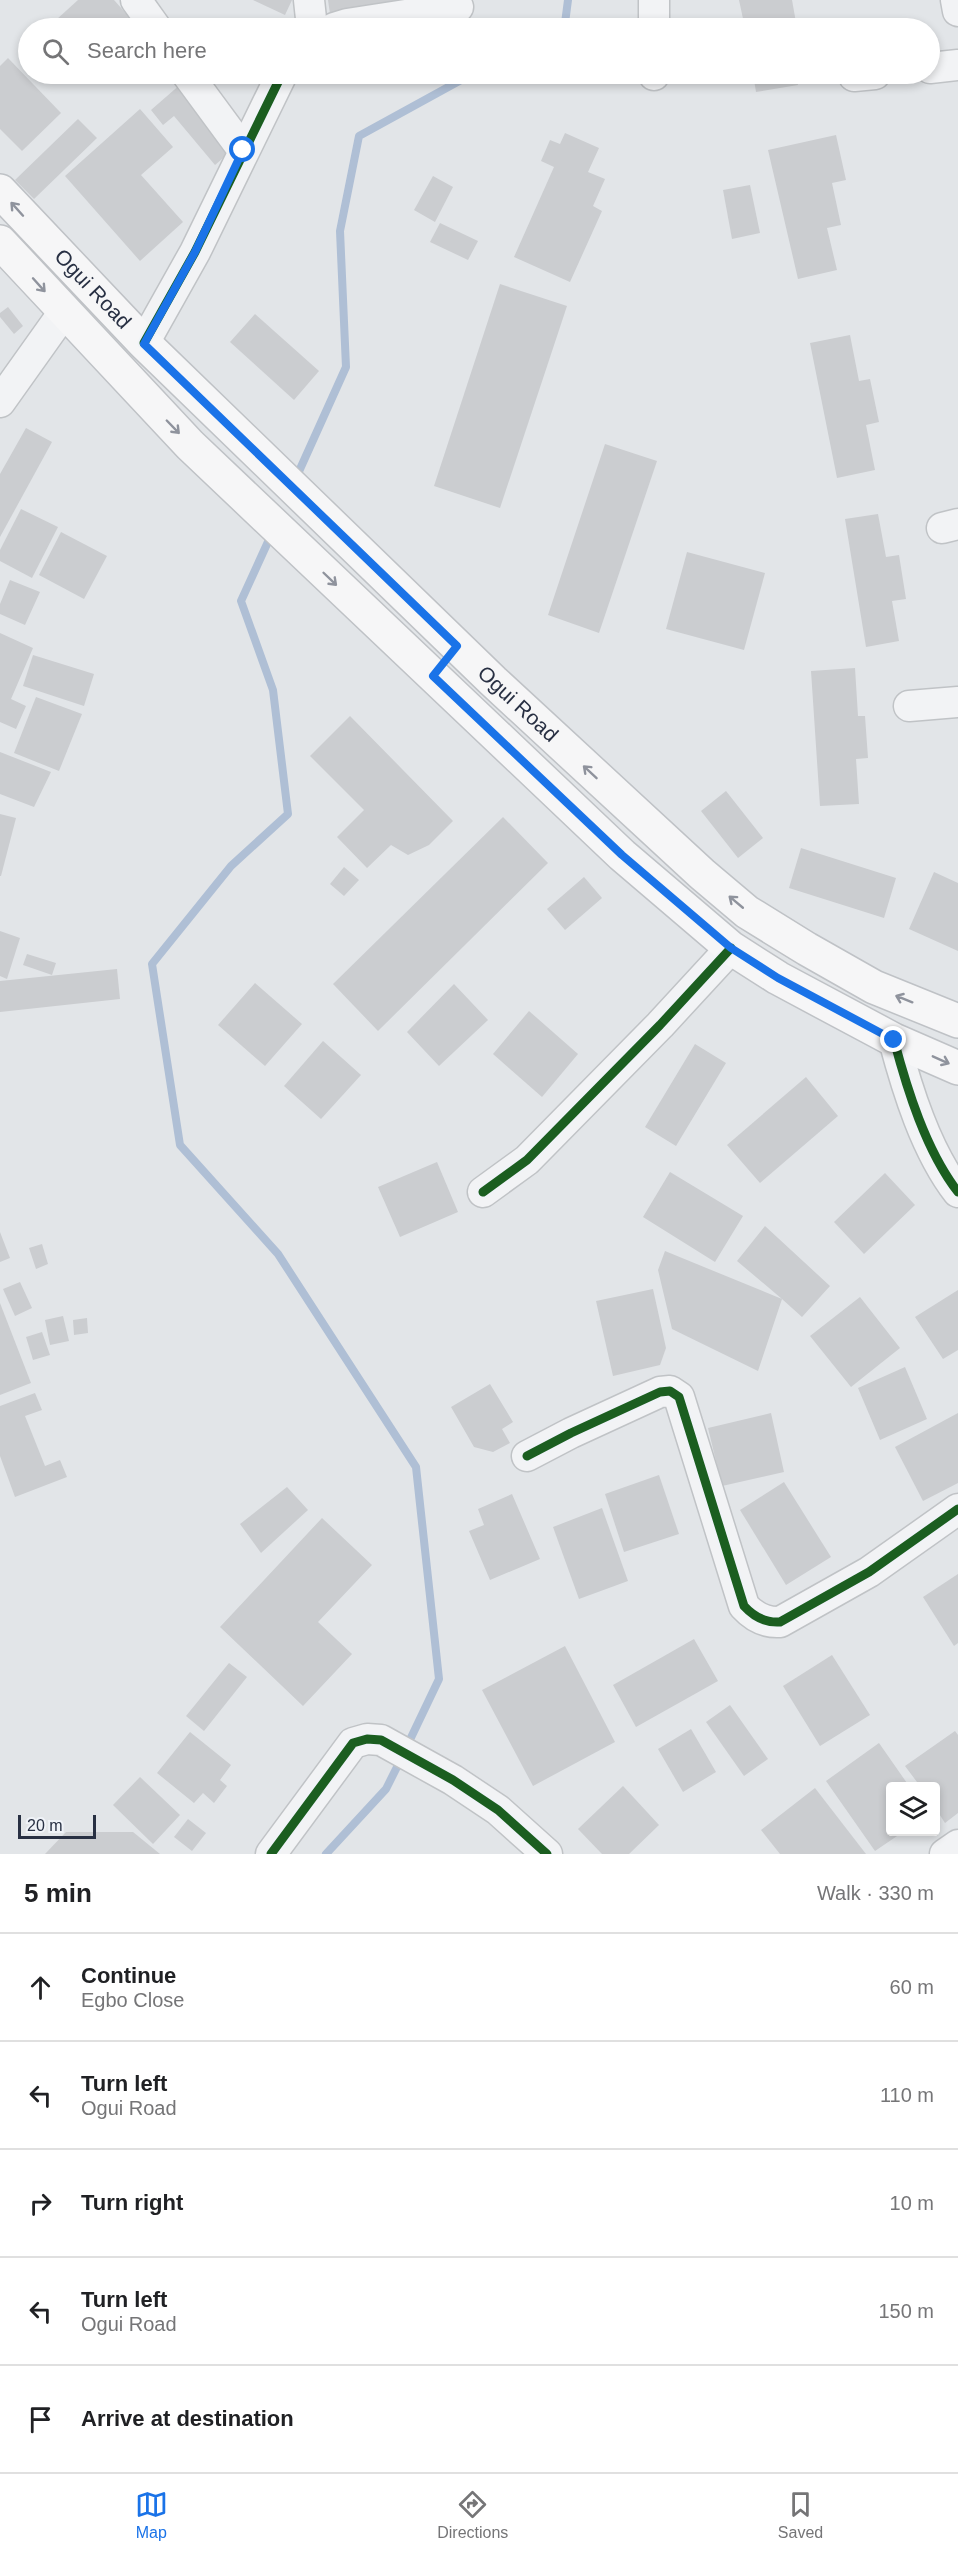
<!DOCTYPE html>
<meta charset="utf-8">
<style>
:root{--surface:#fff;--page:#f2f2f2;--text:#202124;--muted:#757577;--line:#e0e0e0;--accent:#1a73e8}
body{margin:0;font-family:Helvetica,sans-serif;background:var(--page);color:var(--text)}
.controls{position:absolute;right:18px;bottom:18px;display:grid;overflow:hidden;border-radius:6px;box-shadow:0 3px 9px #0003}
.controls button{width:54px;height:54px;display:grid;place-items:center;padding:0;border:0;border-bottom:2px solid var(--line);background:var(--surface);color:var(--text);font:30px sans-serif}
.scale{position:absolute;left:18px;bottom:15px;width:78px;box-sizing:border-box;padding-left:6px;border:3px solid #283043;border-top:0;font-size:16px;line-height:21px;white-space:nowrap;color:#283043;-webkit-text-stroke:4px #f0f3f8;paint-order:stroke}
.stop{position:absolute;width:18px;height:18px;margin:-14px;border:4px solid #1a73e8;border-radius:50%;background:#fff}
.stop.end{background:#1a73e8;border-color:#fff;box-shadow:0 2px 6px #0008}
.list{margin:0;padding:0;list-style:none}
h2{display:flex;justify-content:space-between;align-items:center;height:78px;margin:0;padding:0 24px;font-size:26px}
h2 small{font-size:20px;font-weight:400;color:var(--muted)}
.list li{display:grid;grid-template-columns:39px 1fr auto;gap:18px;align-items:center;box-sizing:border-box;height:108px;padding:0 24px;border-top:2px solid var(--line)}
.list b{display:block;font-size:22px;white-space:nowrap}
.list p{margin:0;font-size:20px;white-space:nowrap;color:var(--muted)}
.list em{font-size:20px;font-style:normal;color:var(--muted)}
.icon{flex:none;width:33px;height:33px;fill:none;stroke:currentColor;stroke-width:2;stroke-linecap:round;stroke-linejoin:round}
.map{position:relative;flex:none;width:958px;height:1854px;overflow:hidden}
.search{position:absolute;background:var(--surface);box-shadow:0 3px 9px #0003;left:18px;right:18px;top:18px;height:66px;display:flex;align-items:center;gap:15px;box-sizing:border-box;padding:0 21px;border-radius:33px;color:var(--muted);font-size:22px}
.sheet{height:618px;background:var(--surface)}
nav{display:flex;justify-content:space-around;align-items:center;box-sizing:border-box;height:84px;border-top:2px solid var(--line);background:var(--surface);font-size:16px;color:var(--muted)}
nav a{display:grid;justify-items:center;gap:3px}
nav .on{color:var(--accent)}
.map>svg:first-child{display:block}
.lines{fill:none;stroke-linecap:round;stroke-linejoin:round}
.stream{stroke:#afbfd5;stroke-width:8}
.building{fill:#cbcdd0}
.minor-casing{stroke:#c0c3c6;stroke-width:33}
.major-casing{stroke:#bfc2c6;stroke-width:36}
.minor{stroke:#f2f3f5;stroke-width:30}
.major{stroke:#f6f6f7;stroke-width:33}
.cycleway-casing{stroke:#f0f3f8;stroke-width:13}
.cycleway{stroke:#1b5e20;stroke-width:9}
.oneway{stroke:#8f939d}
.route{stroke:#1a73e8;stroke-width:8}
.labels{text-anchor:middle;stroke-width:6;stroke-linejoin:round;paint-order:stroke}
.street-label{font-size:21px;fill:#283043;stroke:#f0f3f8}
</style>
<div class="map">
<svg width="958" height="1854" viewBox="0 0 958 1854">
<rect width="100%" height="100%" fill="#e2e5e8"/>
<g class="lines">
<g class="stream">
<polyline points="554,28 565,23 568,0"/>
<polyline points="296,478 346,367 340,231 359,136 472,74"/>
<polyline points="272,533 241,601 273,690 288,814 231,866 152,964 180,1145 278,1254 416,1467 439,1679 407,1746"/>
<polyline points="326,1854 386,1789 402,1757"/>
</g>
</g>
<g class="building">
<polygon points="78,0 114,0 139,28 63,28 56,20"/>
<polygon points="253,0 292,0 285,15"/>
<polygon points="328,0 427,0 330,14"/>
<polygon points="739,0 792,0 797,28 745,28"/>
<polygon points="8,58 61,113 22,151 0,129 0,66"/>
<polygon points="753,74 796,74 798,85 756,92"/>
<polygon points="182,83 236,147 215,165 174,116 163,125 151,110"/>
<polygon points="140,109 173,147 141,175 183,222 140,261 65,176"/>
<polygon points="78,119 97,138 34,199 15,180"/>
<polygon points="565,133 599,148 588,172 605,179 593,206 602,211 570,282 514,257 554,167 541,161 550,140 560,144"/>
<polygon points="836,135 846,180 832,183 841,225 827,228 837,270 798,279 768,150"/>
<polygon points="433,176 453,187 435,222 414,210"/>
<polygon points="750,185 760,233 732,239 723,190"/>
<polygon points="440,223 478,241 468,260 430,242"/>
<polygon points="500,284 567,306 500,508 434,486"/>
<polygon points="8,307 23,326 14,334 0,317 0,313"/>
<polygon points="255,314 319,371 294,400 230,342"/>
<polygon points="850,335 859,381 870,379 879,422 866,425 875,470 837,478 810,343"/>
<polygon points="26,428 52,442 0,537 0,474"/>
<polygon points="605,444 657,461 599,633 548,615"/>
<polygon points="21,509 58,527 32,578 0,561 0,550"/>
<polygon points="878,514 886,557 899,555 906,599 892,601 899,641 866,647 845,519"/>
<polygon points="61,532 107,556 84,599 39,575"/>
<polygon points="687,552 765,573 744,650 666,629"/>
<polygon points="10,580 40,592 25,625 0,614 0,604"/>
<polygon points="0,633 33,648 11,699 26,706 16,729 0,722"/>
<polygon points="33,655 94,674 84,706 23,686"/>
<polygon points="855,668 858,716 865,716 868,758 856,759 859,804 820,806 811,671"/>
<polygon points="36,697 82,714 59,771 14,753"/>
<polygon points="350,716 453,821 429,845 408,855 391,845 367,868 337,837 364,810 310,756"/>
<polygon points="0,752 51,772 34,807 0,794"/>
<polygon points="726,791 763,838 738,858 701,811"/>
<polygon points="0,814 16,818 1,876 0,876"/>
<polygon points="503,817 548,863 378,1031 333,984"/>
<polygon points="801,848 896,878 884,918 789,888"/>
<polygon points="344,867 359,880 344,896 330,884"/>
<polygon points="934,872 958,883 958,951 909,929"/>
<polygon points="584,877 602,898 565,930 547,909"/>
<polygon points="0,931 20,938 7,979 0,976"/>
<polygon points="27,954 56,963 52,975 23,965"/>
<polygon points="117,969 120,999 0,1012 0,981"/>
<polygon points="255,983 302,1024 265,1066 218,1025"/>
<polygon points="454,984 488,1020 439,1066 407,1032"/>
<polygon points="529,1011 578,1054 542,1097 493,1054"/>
<polygon points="323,1041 361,1075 321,1119 284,1086"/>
<polygon points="695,1044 726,1063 676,1146 645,1127"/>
<polygon points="806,1077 838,1116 760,1183 727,1145"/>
<polygon points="437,1162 458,1212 400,1237 378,1187"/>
<polygon points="670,1172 743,1216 715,1262 643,1217"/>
<polygon points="885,1173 915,1205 864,1254 834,1222"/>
<polygon points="765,1226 830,1286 802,1317 782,1299 758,1371 672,1329 658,1270 665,1251 782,1299 737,1261"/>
<polygon points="0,1232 10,1258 0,1262"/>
<polygon points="42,1244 48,1264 36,1269 29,1248"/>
<polygon points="20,1282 32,1308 15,1316 3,1289"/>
<polygon points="653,1289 666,1348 660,1365 613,1376 596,1301"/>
<polygon points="958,1290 958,1350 943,1359 915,1317"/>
<polygon points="860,1297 900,1348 851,1387 810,1336"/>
<polygon points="0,1303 31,1383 0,1395"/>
<polygon points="63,1316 69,1341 50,1345 45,1320"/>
<polygon points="87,1318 88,1333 74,1335 73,1320"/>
<polygon points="42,1332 50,1355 33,1360 26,1337"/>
<polygon points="905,1367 927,1419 880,1440 858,1388"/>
<polygon points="490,1384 513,1422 502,1429 510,1443 493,1452 474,1447 451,1407"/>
<polygon points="35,1393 42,1410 25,1416 45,1466 60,1460 67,1477 15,1497 0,1456 0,1406"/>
<polygon points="771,1413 784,1472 722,1486 708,1428"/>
<polygon points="958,1413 958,1483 923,1501 895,1447"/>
<polygon points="659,1475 679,1534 624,1552 605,1494"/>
<polygon points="784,1482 831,1557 786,1585 740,1510"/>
<polygon points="287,1487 308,1510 261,1553 240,1524"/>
<polygon points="512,1494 540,1559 490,1580 469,1531 484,1525 478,1509"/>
<polygon points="602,1508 628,1581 579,1599 553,1527"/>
<polygon points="322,1518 372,1565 318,1622 352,1654 303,1706 220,1627"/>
<polygon points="958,1574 958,1643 954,1646 923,1597"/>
<polygon points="694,1639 718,1681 636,1727 613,1685"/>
<polygon points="565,1646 615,1742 533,1786 482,1690"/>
<polygon points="832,1655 870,1715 820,1746 783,1686"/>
<polygon points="229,1663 247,1677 204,1731 186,1716"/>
<polygon points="730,1705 768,1759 744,1776 706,1722"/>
<polygon points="691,1729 716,1772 683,1792 658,1749"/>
<polygon points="955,1731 958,1735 958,1813 945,1823 936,1809 936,1786 920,1786 905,1766"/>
<polygon points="190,1732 231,1765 220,1780 227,1786 214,1803 203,1793 194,1803 157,1773"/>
<polygon points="879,1743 909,1786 890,1786 890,1832 903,1832 875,1851 826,1781"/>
<polygon points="140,1777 180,1815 153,1844 113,1805"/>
<polygon points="623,1786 659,1825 629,1854 602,1854 578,1829"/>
<polygon points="815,1788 866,1854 780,1854 761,1830"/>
<polygon points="188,1819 206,1833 192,1851 174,1837"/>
<polygon points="66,1832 133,1832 160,1854 45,1854"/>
</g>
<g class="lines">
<g class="minor-casing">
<g id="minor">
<polyline points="136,0 156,28"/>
<polyline points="309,0 312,28"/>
<polyline points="956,0 958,11"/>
<polyline points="334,28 347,24 458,7"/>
<polyline points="654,28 654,0"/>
<polyline points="930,68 958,65"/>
<polyline points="187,74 243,150"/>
<polyline points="654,75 654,74"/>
<polyline points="854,76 875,74"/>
<polyline points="144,343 195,252 282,74"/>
<polyline points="0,402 64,312"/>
<polyline points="942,528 958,524"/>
<polyline points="909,706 958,702"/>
<path d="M 894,1040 C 907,1089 926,1151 958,1192"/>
<polyline points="483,1192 527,1160 660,1025 731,948"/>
<path d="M 527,1456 L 571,1433 L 660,1392 L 670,1391 L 679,1397 L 744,1606 C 754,1617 765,1623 780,1622 L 869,1572 L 958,1509"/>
<polyline points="271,1854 353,1743 367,1739 381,1740 453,1780 498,1810 547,1854"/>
<polyline points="945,1854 958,1845"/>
</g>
</g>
<g class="major-casing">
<g id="major">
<path id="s1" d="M 0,191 L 144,343 L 493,681 L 702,874 L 747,912 L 807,949 L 874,987 L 958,1021"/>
<polyline points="0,242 190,445 622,855 731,948 778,978 894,1040 958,1068"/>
</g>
</g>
<use href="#minor" class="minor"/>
<use href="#major" class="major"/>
<g class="cycleway-casing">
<g id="cycleway">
<polyline points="144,343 195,252 282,74"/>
<path d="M 894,1040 C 907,1089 926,1151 958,1192"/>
<polyline points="483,1192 527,1160 660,1025 731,948"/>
<path d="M 527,1456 L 571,1433 L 660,1392 L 670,1391 L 679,1397 L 744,1606 C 754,1617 765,1623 780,1622 L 869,1572 L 958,1509"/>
<polyline points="271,1854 353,1743 367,1739 381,1740 453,1780 498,1810 547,1854"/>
</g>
</g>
<use href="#cycleway" class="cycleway"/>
</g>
<defs><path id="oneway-shaft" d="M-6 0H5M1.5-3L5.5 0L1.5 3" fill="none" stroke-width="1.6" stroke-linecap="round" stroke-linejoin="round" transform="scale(1.5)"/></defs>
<g class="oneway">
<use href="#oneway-shaft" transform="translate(17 209) rotate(-132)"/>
<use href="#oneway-shaft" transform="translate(39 285) rotate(48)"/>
<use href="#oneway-shaft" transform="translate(173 427) rotate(46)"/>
<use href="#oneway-shaft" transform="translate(330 579) rotate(44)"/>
<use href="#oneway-shaft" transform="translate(590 772) rotate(-137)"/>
<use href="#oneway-shaft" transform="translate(736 902) rotate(-140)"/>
<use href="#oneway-shaft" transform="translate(904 999) rotate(-158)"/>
<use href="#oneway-shaft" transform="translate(941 1060) rotate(24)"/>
</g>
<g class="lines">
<polyline class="route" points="243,150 195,252 144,344 457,646 433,676 622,855 731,948 778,978 894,1040"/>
</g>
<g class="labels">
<g class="street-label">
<text dy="7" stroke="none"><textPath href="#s1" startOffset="135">Ogui Road</textPath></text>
<text dy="7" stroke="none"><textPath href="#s1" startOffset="729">Ogui Road</textPath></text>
</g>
</g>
</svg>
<div class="controls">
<button><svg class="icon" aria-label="layers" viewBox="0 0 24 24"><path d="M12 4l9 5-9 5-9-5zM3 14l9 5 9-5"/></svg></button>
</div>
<div class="scale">20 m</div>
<div class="stop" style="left:243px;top:150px"></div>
<div class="stop end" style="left:894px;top:1040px"></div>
<div class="search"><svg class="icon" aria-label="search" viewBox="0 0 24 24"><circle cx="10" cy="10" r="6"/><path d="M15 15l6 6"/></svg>Search here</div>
</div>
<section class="sheet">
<h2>5 min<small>Walk · 330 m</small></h2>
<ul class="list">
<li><svg class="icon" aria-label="ahead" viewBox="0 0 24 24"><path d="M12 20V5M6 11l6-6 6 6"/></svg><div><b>Continue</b><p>Egbo Close</p></div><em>60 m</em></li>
<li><svg class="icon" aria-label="left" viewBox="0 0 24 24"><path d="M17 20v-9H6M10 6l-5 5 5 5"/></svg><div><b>Turn left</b><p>Ogui Road</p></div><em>110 m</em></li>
<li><svg class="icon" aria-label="right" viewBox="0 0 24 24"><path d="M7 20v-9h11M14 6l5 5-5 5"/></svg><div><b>Turn right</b></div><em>10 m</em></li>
<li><svg class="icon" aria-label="left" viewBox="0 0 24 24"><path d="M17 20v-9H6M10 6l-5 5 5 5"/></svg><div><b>Turn left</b><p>Ogui Road</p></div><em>150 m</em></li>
<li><svg class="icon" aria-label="arrive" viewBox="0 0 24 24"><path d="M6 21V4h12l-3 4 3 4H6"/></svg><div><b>Arrive at destination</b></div></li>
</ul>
</section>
<nav>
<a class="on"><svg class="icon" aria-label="map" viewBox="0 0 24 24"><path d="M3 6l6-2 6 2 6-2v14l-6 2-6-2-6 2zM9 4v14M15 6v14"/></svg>Map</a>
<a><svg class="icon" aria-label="directions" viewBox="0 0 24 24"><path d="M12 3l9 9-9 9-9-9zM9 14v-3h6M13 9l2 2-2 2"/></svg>Directions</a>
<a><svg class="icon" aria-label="saved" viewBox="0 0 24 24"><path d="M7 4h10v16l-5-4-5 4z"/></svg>Saved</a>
</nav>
